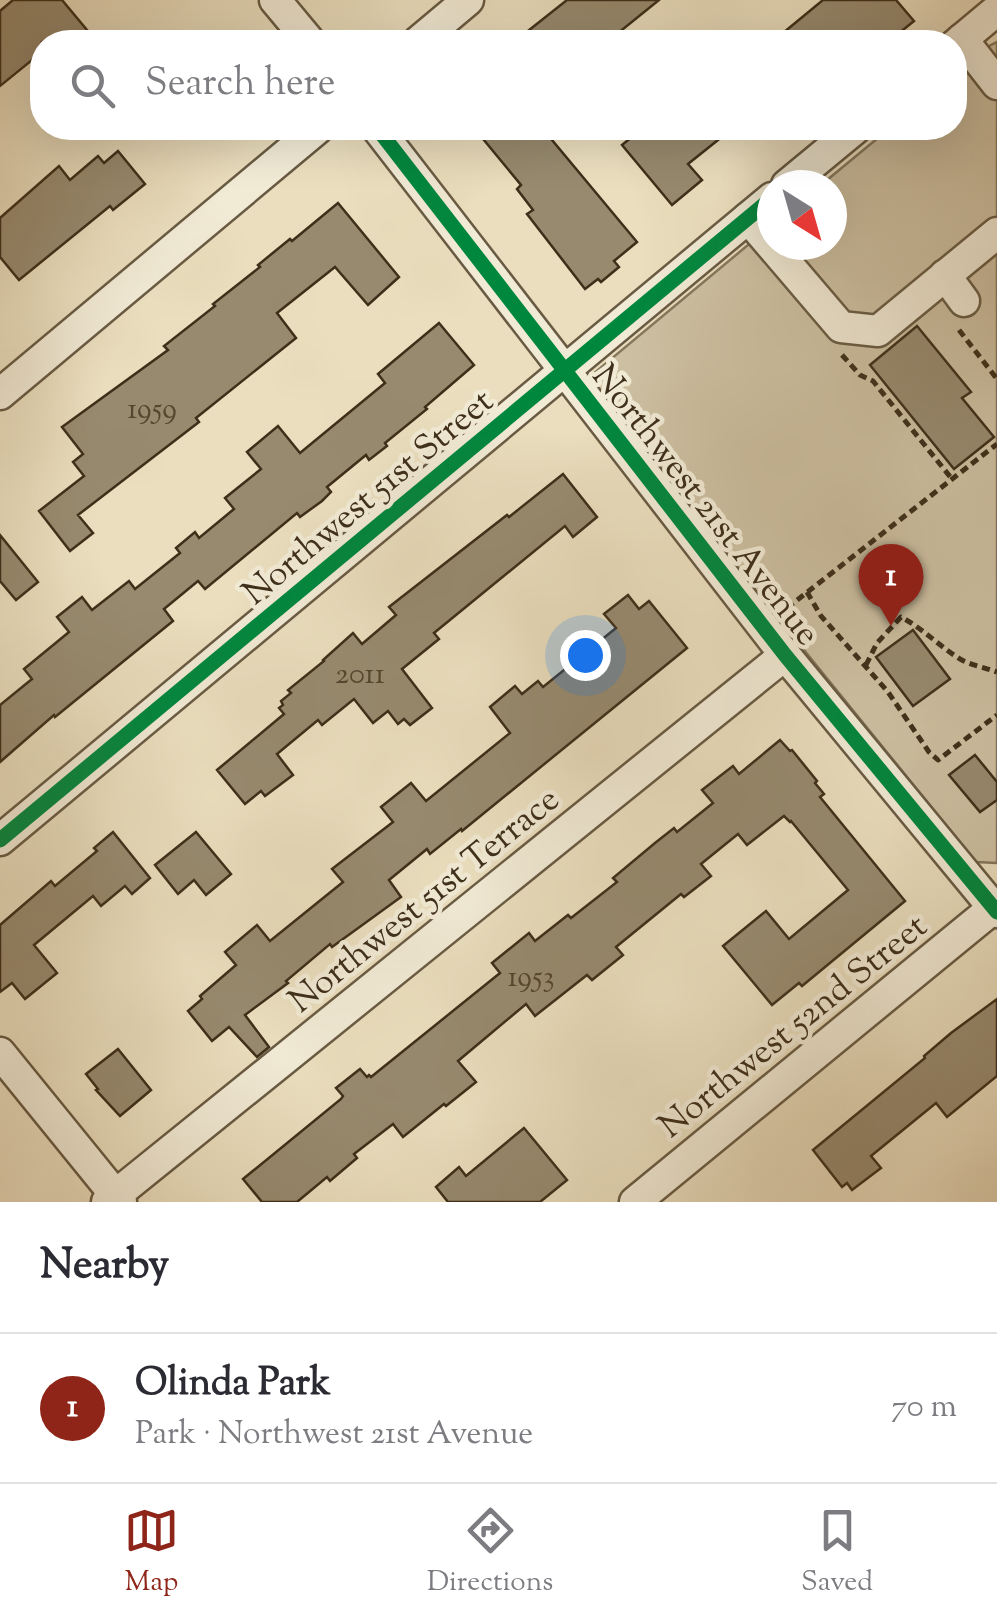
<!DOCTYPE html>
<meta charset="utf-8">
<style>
:root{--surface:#fff;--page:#f2f2f3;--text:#2b2b33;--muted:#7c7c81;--line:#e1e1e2;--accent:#8f2418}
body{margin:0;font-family:"Sorts Mill Goudy",serif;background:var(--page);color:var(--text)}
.compass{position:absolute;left:757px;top:170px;width:90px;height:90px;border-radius:50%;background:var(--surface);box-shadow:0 10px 40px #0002;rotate:143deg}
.you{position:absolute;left:585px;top:655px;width:35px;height:35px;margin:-25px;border:8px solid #fff;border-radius:50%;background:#1a73e8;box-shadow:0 0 0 15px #1a73e833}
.badge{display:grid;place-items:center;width:65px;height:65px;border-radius:50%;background:var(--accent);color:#fff;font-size:32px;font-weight:700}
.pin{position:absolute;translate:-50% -82px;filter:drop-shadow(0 2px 5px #0008)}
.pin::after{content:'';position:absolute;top:52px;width:35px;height:30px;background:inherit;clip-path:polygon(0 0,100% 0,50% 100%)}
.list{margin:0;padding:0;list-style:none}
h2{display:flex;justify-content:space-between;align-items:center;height:130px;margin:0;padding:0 40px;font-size:42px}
h2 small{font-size:32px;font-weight:400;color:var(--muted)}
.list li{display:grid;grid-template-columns:65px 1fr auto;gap:30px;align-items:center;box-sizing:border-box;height:150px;padding:0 40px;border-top:2px solid var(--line)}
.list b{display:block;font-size:38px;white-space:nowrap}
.list p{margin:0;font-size:32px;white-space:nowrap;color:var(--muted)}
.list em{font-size:32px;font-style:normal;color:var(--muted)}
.icon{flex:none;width:55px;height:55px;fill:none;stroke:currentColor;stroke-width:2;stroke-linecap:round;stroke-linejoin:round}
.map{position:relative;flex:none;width:997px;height:1202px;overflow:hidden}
.search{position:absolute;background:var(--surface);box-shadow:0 10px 40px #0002;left:30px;right:30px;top:30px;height:110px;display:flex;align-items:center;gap:25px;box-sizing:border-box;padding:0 35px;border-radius:40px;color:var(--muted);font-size:38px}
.sheet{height:280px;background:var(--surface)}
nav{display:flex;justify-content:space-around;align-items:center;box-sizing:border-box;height:140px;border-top:2px solid var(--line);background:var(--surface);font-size:28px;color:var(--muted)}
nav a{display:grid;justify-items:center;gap:5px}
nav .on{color:var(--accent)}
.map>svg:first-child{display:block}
.green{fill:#cdc0a2;stroke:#86785e;stroke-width:2.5}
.building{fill:#978a6f;stroke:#3e2f1a;stroke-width:2.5}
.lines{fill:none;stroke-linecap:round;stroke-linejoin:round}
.minor-casing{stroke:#695b43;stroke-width:35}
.path{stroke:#3e2f1a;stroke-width:5;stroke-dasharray:8 5;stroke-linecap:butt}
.minor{stroke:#f1ead5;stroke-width:30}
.cycleway-casing{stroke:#f1ead5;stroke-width:21}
.cycleway{stroke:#00873e;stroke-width:15}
.labels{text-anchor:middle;stroke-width:9;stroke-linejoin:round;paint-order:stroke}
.number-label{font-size:30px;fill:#54462f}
.street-label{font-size:35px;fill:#3e2f1a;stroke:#f1ead5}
</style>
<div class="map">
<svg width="997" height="1202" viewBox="0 0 997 1202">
<rect width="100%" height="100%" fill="#eadebe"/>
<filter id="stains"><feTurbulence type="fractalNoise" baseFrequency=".002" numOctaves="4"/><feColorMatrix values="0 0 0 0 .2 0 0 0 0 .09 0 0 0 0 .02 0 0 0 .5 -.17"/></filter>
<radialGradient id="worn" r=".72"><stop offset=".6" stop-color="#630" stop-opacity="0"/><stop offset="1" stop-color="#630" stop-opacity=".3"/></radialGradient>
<polygon class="green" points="997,42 997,863 976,862 593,390 593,374 772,225 772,245 832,245 832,185 821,185 890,128 954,128 955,74 987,47"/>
<g class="building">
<polygon points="13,0 62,0 97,42 42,42 42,52 0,86 0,11"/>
<polygon points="567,0 659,0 607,42 514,42"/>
<polygon points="823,0 896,0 914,21 888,42 772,42"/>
<polygon points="474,128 542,128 637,242 614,261 619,267 601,282 598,279 585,289 527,214 533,210 517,189 521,185"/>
<polygon points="643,128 733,128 688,164 702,180 672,205 622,145"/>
<polygon points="118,151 145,184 113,210 110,206 19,280 0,257 0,218 59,166 70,180 98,156 104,163"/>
<polygon points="338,203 399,277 368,305 335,267 277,313 296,338 196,418 199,422 78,515 93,533 70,551 39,511 84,476 73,462 83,454 62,427 168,350 164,346 215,306 213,304 260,267 258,265 290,239 292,241"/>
<polygon points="439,323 474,365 425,407 427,409 385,443 387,446 369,460 366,455 327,487 331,492 322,501 300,517 297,513 205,589 198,581 164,609 173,621 55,717 54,715 0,762 0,705 32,679 24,669 69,632 57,617 82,597 92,610 129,581 135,589 180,553 176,548 195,532 199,538 234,509 225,498 261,469 247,452 278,426 300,453 385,383 378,374"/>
<polygon points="917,326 971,392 962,398 994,437 954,469 870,365"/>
<polygon points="563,474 597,517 573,537 565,526 434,633 439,639 402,669 432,708 410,725 404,719 398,724 388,711 373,723 354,699 322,725 318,720 277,754 293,775 265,796 261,791 245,804 217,770 284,714 279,708 283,705 281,701 291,693 288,690 324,661 323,660 353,633 362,644 396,615 389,607 507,515 509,517"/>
<polygon points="0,535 38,582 16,600 0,581"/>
<polygon points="628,595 639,609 649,601 687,648 462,831 461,829 430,854 427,849 389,880 401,897 332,947 330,944 286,981 288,983 245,1015 269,1047 257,1057 229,1027 212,1041 188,1011 202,999 200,996 236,965 225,952 257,925 270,941 343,882 332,869 393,822 381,807 411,783 426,801 510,733 490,707 515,686 522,694 538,681 543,687 616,628 604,614"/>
<polygon points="913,630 950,679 913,706 876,657"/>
<polygon points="780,740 790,751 792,750 817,781 815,783 824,794 820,797 905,901 802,986 799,983 772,1005 723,946 766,911 789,939 848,890 791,821 790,822 784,816 747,845 738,834 701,864 711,876 684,897 681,894 616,947 623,955 592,980 587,975 535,1016 526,1004 458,1061 476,1082 446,1106 444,1104 403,1137 393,1124 354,1154 357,1158 330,1181 327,1177 297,1202 262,1202 243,1179 341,1099 343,1096 336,1088 360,1069 367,1077 369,1075 371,1077 500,973 492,963 529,933 535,941 568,915 571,918 617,882 613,878 655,843 674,828 677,832 713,803 702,790 733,766 739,774"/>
<polygon points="975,755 997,782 997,800 980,812 949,775"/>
<polygon points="113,832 150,878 132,894 125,886 101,906 93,896 34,945 57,973 25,999 12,983 0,992 0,925 51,881 55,886 97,851 94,848"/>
<polygon points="196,832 231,874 206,895 194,880 178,894 155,865"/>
<polygon points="997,999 997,1076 947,1117 936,1103 871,1156 881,1168 852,1190 847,1183 842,1187 813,1150 925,1058 924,1056 951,1033"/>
<polygon points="118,1049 151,1090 120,1116 96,1090 98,1089 86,1074"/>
<polygon points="524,1128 567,1180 540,1202 448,1202 436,1187 459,1167 466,1176"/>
</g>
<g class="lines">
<g class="minor-casing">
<g id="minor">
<polyline points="275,0 310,42"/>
<polyline points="962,39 997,84"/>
<polyline points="418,42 468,0"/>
<polyline points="954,46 997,10"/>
<polyline points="377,128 785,655 997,912"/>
<polyline points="787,185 856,128"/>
<polyline points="748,218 841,327 878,331 997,233"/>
<polyline points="945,275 964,301"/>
<polyline points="0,394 318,128"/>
<polyline points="0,840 772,198"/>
<polyline points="0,1053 121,1202"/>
<polyline points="107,1202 785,655"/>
<polyline points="635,1202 997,905"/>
</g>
</g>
<g class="path">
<polyline points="959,330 997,379"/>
<polyline points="842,355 860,375 873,381 952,479"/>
<polyline points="807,592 821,616 888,692 929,752 938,760 997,715"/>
<polyline points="787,608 997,444"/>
<path d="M 866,665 L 877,643 L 901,617 C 922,628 937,644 957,657 C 968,665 984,667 997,672"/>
</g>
<use href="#minor" class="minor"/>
<g class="cycleway-casing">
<g id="cycleway">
<polyline points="377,128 785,655 997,912"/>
<polyline points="0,840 772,198"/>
</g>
</g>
<use href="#cycleway" class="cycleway"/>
</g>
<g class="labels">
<g class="number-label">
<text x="152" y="418">1959</text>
<text x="360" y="683">2011</text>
<text x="531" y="986">1953</text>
</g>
<g class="street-label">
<text transform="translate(367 496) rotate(-40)" y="12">Northwest 51st Street</text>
<text transform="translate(707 504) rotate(52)" y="12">Northwest 21st Avenue</text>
<text transform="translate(423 899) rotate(-39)" y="12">Northwest 51st Terrace</text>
<text transform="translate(792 1025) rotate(-39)" y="12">Northwest 52nd Street</text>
</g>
</g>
<rect width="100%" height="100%" filter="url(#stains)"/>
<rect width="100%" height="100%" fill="url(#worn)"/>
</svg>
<svg class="compass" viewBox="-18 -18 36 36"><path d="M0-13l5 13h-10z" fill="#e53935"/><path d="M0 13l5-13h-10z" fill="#7c7c81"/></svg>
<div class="you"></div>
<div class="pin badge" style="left:891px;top:626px">1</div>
<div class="search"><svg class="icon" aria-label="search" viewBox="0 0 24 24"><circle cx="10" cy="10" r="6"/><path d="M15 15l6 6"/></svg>Search here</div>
</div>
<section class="sheet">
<h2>Nearby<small></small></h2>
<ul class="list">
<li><span class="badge">1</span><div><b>Olinda Park</b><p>Park · Northwest 21st Avenue</p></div><em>70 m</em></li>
</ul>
</section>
<nav>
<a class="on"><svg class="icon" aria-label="map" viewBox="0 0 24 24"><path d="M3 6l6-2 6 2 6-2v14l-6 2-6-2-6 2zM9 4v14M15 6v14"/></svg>Map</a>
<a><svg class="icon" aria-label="directions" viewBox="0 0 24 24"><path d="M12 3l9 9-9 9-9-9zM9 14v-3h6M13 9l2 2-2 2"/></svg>Directions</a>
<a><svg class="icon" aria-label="saved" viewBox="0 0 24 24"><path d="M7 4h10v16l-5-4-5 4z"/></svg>Saved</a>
</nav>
